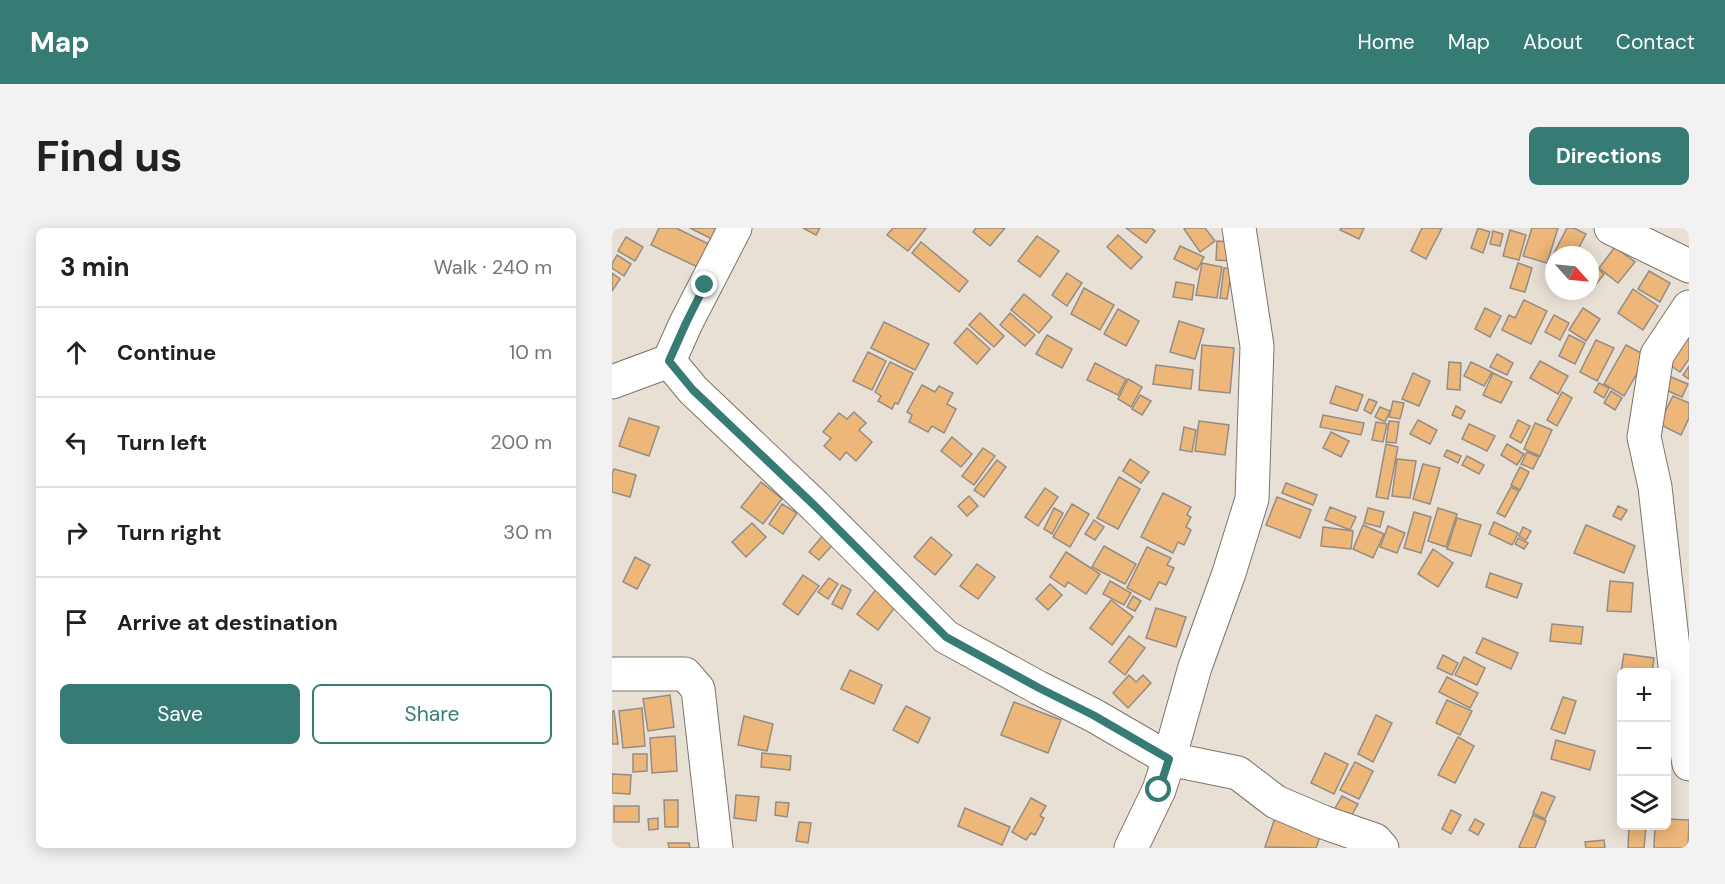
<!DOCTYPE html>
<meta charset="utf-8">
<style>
:root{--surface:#fff;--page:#f2f2f2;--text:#202124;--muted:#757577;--line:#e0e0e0;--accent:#367c75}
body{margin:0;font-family:"DM Sans",sans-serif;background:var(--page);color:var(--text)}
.controls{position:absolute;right:18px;bottom:18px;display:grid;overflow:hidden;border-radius:9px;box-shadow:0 3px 15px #0003}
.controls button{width:54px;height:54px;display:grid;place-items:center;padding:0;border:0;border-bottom:2px solid var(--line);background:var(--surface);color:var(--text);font:30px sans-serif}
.compass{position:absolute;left:933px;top:18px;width:54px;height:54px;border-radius:50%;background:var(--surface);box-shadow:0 3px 15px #0003;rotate:117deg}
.stop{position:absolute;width:18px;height:18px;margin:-14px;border:4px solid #367c75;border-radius:50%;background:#fff}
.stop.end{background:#367c75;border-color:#fff;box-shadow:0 2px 6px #0008}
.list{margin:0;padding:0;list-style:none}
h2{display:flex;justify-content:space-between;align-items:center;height:78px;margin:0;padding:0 24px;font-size:26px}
h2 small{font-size:20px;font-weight:400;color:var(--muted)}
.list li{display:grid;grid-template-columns:39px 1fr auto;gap:18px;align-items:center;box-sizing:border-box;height:90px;padding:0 24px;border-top:2px solid var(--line)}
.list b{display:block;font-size:22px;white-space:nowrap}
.list em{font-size:20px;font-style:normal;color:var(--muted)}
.actions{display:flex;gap:12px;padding:18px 24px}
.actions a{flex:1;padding:14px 0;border:2px solid var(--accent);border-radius:9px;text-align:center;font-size:21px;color:var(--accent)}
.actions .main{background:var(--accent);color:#fff}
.icon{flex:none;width:33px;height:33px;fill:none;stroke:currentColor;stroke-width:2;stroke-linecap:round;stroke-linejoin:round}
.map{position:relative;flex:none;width:1077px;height:620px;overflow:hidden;border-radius:9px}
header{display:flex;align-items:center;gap:36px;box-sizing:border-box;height:84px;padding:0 30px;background:var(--accent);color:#fff}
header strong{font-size:28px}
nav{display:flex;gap:33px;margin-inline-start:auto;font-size:21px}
.intro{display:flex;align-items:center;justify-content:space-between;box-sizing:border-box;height:144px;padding:0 36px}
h1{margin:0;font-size:42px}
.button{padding:15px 27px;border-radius:9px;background:var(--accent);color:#fff;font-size:21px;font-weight:700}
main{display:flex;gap:36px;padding:0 36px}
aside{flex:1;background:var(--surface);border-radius:9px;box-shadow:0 3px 15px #0003}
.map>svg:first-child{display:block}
.building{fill:#eeb77a;stroke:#958c83;stroke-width:1.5}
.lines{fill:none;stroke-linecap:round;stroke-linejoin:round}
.minor-casing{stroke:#7d746b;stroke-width:35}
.minor{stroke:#fff;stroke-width:33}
.route{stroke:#367c75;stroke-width:8}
</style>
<header>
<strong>Map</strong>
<nav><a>Home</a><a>Map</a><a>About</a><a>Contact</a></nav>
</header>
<div class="intro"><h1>Find us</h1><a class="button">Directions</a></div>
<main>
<aside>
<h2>3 min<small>Walk · 240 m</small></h2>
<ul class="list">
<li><svg class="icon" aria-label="ahead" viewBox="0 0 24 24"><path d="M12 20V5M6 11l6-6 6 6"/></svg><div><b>Continue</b></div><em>10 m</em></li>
<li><svg class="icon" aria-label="left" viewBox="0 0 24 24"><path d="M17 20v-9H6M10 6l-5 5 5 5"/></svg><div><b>Turn left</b></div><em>200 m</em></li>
<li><svg class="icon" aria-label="right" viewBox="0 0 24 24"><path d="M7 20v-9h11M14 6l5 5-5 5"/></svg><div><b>Turn right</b></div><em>30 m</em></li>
<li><svg class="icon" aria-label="arrive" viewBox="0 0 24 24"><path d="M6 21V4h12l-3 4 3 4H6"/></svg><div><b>Arrive at destination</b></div></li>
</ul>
<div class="actions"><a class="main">Save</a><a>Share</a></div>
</aside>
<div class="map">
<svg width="1077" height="620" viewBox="0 0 1077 620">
<rect width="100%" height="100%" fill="#e9e0d5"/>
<g class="building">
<polygon points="47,0 64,0 107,21 96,44 39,17"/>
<polygon points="78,0 118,0 110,16"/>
<polygon points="191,0 208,0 204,7"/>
<polygon points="281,0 314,0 296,23 275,7"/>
<polygon points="364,0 393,0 378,18 361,4"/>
<polygon points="514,0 539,0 543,3 534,15"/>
<polygon points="574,0 593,0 603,13 588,24 572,1"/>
<polygon points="729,0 752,0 747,11 728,2"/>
<polygon points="810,0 830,0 814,31 799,23"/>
<polygon points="866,0 878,4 871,25 859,20"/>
<polygon points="920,0 946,0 935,35 911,28"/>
<polygon points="955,0 962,0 974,6 963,27 941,27"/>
<polygon points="898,2 914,7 907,32 891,28"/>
<polygon points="881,3 891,6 888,18 878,16"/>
<polygon points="506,7 530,29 519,41 495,19"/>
<polygon points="425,8 447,23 428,49 406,33"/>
<polygon points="14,9 31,19 23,33 6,23"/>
<polygon points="605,13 620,14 619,33 604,32"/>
<polygon points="309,14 356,53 347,64 300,25"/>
<polygon points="568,18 592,29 585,42 562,31"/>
<polygon points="1003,19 1023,34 1006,55 987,40"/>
<polygon points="5,27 19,36 12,48 0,40 0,36"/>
<polygon points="590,35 610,39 605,70 584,67"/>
<polygon points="906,35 920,40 913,64 898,60"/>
<polygon points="982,38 992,46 978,64 978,43"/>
<polygon points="612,40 620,41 615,71 608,70"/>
<polygon points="1037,43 1058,55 1048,74 1026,61"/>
<polygon points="0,45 8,51 0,63"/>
<polygon points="455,45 470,55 455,78 440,67"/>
<polygon points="564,54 582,57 580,72 561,69"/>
<polygon points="472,60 502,77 488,102 459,86"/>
<polygon points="1021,61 1046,78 1031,102 1006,85"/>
<polygon points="412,66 440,89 427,105 399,82"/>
<polygon points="912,72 935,83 919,116 890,102 897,87 903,90"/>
<polygon points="873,80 889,88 878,109 863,101"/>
<polygon points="971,80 988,91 974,113 957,102"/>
<polygon points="506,81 527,93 514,118 492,106"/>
<polygon points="368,85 392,108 382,119 357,97"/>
<polygon points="398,85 423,107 413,118 388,97"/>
<polygon points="942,87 957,95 948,112 933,104"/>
<polygon points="567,93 592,101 583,131 558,124"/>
<polygon points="272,94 317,116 303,142 259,120"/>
<polygon points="355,100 378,121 365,136 342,115"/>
<polygon points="1067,104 1077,111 1077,131 1068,144 1049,131"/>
<polygon points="435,107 460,121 450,140 424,126"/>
<polygon points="957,107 973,115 963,136 947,128"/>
<polygon points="984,112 1002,120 985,153 968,144"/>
<polygon points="590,117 622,120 618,165 587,162"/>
<polygon points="1014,117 1035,128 1012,168 992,156"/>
<polygon points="256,124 274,133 260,162 241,153"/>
<polygon points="885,126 901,135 895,147 878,139"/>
<polygon points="928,133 956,148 946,166 918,150"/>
<polygon points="278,134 301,145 286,176 283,175 280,181 266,173 269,168 263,164"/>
<polygon points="837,134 849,135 848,162 835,161"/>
<polygon points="859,134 880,144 872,158 852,148"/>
<polygon points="483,135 514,151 506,167 475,152"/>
<polygon points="544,137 581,142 579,161 541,156"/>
<polygon points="1077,138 1077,151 1071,147"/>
<polygon points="801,145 818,153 807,178 790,171"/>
<polygon points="881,145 900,154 889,175 871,167"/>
<polygon points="1059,149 1076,156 1070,169 1054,162"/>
<polygon points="516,151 530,159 519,179 506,171"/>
<polygon points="987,155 997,160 992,170 982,164"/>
<polygon points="310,157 323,164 327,158 341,165 335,176 344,181 332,205 320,198 316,204 297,194 300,187 295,184"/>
<polygon points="724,158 751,167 745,183 718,175"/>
<polygon points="999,163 1010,170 1003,182 992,175"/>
<polygon points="950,164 960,170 945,198 935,192"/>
<polygon points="528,167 539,173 530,187 520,181"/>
<polygon points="1061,168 1077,175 1077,190 1069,207 1047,196"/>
<polygon points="757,171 765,174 759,186 752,182"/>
<polygon points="781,173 792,175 788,191 777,189"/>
<polygon points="844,178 853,183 849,191 840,187"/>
<polygon points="768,179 778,183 773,194 763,189"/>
<polygon points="242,184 254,195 247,202 260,214 244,233 234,224 228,232 212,218 219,210 211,204 227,185 235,191"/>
<polygon points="711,187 752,195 749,207 708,199"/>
<polygon points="17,190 47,199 37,228 7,218"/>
<polygon points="806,192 825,202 818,216 798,206"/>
<polygon points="906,192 918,198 909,215 898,209"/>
<polygon points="587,193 617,197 613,227 583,223"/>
<polygon points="777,193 787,194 784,215 774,214"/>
<polygon points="764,194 775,196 771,214 760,212"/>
<polygon points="923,195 940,202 928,228 912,221"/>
<polygon points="857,196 883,208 875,223 850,211"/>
<polygon points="572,199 584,202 580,224 568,222"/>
<polygon points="719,204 737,213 729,229 711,220"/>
<polygon points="340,209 360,226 349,239 329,223"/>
<polygon points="774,216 786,219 776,271 764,269"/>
<polygon points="895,216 912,226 905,237 889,227"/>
<polygon points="371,220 383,228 362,257 350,248"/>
<polygon points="835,222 849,228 846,235 832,228"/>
<polygon points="915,224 927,229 921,241 909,236"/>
<polygon points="855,228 872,237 867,246 850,237"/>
<polygon points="518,231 537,244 529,255 511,243"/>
<polygon points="785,231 804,233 798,270 780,268"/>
<polygon points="385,232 394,239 372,269 362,262"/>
<polygon points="811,236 828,240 818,276 801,271"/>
<polygon points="908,239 917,244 908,262 899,257"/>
<polygon points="2,241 24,247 18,269 0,264 0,246"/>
<polygon points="507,249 528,261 506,301 485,290"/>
<polygon points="149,254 170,271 151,296 129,279"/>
<polygon points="674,255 705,267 701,277 670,265"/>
<polygon points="899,259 907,263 893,289 885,285"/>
<polygon points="433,260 446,269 426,298 413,289"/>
<polygon points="551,265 579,279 575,287 579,289 574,299 579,302 572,317 566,314 561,325 529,309"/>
<polygon points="357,268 366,278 355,288 346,278"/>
<polygon points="665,269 699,282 688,310 654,297"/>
<polygon points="170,276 185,285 171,306 157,296"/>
<polygon points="460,276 477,286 458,319 441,309"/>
<polygon points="1006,278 1015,282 1009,292 1001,288"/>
<polygon points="718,279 744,289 738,302 713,292"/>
<polygon points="442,280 451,285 440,306 432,301"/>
<polygon points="756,280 772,284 768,299 752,295"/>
<polygon points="826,280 845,286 834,319 816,313"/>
<polygon points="802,284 819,289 809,325 792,320"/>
<polygon points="845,290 869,297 859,328 835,321"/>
<polygon points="482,292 492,299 483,312 473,306"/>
<polygon points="882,294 906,305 900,317 877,306"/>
<polygon points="140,295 154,309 134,329 120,314"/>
<polygon points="751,297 772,306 761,330 741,321"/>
<polygon points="974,297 1023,318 1012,345 962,325"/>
<polygon points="776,298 793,305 785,325 768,319"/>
<polygon points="711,299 741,303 739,321 709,318"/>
<polygon points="911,299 919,303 914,312 907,308"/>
<polygon points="213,305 223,314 207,332 197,324"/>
<polygon points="319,309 340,327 323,347 302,329"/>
<polygon points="906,310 916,315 912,321 903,316"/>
<polygon points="492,318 524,336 513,356 480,339"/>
<polygon points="535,319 559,330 555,337 562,340 554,357 547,354 538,372 515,360"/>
<polygon points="821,321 841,335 826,359 806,346"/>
<polygon points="454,324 488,346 474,366 456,354 453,359 438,349"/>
<polygon points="23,329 38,337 25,361 11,354"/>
<polygon points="365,336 383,349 366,371 348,358"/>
<polygon points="878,345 910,356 905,370 874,359"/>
<polygon points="191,347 207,358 186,387 171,376"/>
<polygon points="217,350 226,356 216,371 206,364"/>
<polygon points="498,353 519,365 512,377 491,366"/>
<polygon points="998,353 1021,355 1019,384 995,383"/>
<polygon points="438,356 450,367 436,382 424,371"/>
<polygon points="230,357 239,362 230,381 220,376"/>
<polygon points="265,360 286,375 266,402 245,386"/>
<polygon points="521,368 529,373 523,383 515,379"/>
<polygon points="499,372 521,389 500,417 478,400"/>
<polygon points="544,380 574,389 564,419 534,410"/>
<polygon points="940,396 971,399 969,416 938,413"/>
<polygon points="517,408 533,420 513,447 497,434"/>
<polygon points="871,410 906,425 899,441 864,425"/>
<polygon points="1012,426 1042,430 1040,445 1010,445 1010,456 1007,456"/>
<polygon points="831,427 846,435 840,447 825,440"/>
<polygon points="852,429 873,440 865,457 843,447"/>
<polygon points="238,442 270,457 262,476 229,461"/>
<polygon points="517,447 524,454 531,447 539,455 516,480 501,465"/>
<polygon points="835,449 866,465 858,480 827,464"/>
<polygon points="58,467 62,499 36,503 31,471"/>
<polygon points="951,469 964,473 953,506 939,501"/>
<polygon points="835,472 860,483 848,507 824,495"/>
<polygon points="402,474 449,492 436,525 389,507"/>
<polygon points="294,478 318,490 306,515 281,502"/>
<polygon points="30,480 33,518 11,520 7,483"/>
<polygon points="0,483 2,483 6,516 0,516"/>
<polygon points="764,487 780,495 761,534 746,526"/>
<polygon points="132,488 161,496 155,523 126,517"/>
<polygon points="63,508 65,543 40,545 38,510"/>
<polygon points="846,509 862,518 843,555 826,547"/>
<polygon points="944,512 983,523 978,542 939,531"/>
<polygon points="150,525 179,528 178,542 149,539"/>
<polygon points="713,525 736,536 722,566 699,555"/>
<polygon points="21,526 35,526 35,543 21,544"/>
<polygon points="743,534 761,543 747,571 728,562"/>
<polygon points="0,546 19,547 18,566 0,565"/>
<polygon points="930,564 943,569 933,591 921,585"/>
<polygon points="124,567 147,569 144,593 122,590"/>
<polygon points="730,568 746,576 737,592 721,584"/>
<polygon points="419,570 434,578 428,588 432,590 423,607 419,605 414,612 400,604"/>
<polygon points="52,572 66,572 66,599 53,599"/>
<polygon points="164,574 177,575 175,589 163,587"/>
<rect x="2" y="578" width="25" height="16"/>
<polygon points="353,580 398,599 390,617 346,598"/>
<polygon points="839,582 849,587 839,606 830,601"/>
<polygon points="921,587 934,593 923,620 909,620 907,619"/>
<polygon points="46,590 46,601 37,602 36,591"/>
<polygon points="663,590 709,606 704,620 653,619"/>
<polygon points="863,591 872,596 866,607 857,602"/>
<polygon points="1054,591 1077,592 1076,620 1042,620 1043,598 1054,598"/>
<polygon points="187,594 199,595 196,615 184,613"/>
<polygon points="1017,598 1034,598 1032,620 1016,620"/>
<polygon points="992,612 993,620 974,620 973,614"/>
<polygon points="56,615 77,615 78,620 89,620 57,620"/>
</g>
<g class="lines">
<g class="minor-casing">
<g id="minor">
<polyline points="123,0 74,95 57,133 81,162 203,278 334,409 427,460 481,487 557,531 547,562 519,620"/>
<polyline points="627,0 645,118 640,271 617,345 583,439 557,531 626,545 664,574 711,594 763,612 770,620"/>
<polyline points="999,0 1077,38"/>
<polyline points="1077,79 1045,127 1032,209 1043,259 1068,482 1077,536"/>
<polyline points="0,154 57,133"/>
<polyline points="0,446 73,446 86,461 104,620"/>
</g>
</g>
<use href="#minor" class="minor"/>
</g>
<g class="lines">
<polyline class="route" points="93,57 74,95 57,133 81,162 203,278 334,409 427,460 481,487 557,531 547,562"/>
</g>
</svg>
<div class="controls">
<button>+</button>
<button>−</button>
<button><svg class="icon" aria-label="layers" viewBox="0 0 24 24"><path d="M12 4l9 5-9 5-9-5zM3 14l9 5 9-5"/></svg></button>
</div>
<svg class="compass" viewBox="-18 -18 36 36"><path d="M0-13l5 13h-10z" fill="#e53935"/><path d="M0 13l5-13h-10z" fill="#757577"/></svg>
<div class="stop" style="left:547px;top:562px"></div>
<div class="stop end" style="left:93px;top:57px"></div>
</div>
</main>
